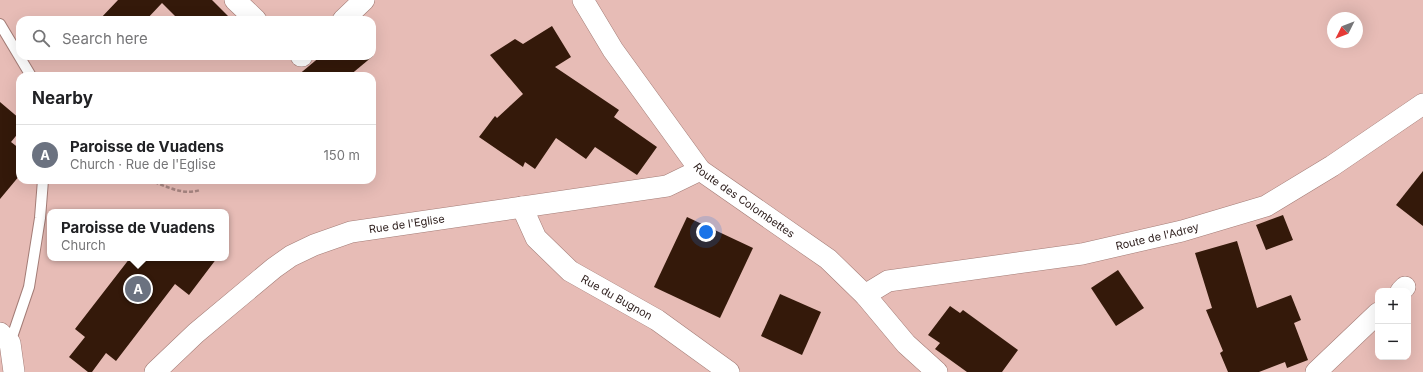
<!DOCTYPE html>
<meta charset="utf-8">
<style>
:root{--surface:#fff;--page:#f2f2f2;--text:#202124;--muted:#757577;--line:#e0e0e0;--accent:#0f766e}
body{margin:0;font-family:Inter,sans-serif;background:var(--page);color:var(--text)}
.controls{position:absolute;right:12px;bottom:12px;display:grid;overflow:hidden;border-radius:8px;box-shadow:0 4px 16px #0002}
.controls button{width:36px;height:36px;display:grid;place-items:center;padding:0;border:0;border-bottom:1px solid var(--line);background:var(--surface);color:var(--text);font:20px sans-serif}
.compass{position:absolute;left:1327px;top:12px;width:36px;height:36px;border-radius:50%;background:var(--surface);box-shadow:0 4px 16px #0002;rotate:228deg}
.you{position:absolute;left:706px;top:232px;width:14px;height:14px;margin:-10px;border:3px solid #fff;border-radius:50%;background:#1a73e8;box-shadow:0 0 0 6px #1a73e833}
.badge{display:grid;place-items:center;width:26px;height:26px;border-radius:50%;background:var(--accent);color:#fff;font-size:13px;font-weight:700}
.pin{position:absolute;translate:-50% -50%;border:2px solid #fff;box-shadow:0 1px 4px #0006}
.popup{position:absolute;left:47px;top:209px;width:182px;height:52px;box-sizing:border-box;display:grid;place-content:center;border-radius:8px;background:var(--surface);filter:drop-shadow(0 1px 3px #0005);font-size:13px;white-space:nowrap;color:var(--muted)}
.popup b{font-size:15px;color:var(--text)}
.popup::after{content:'';position:absolute;left:50%;top:100%;margin-left:-8px;border:8px solid transparent;border-top-color:var(--surface)}
.list{margin:0;padding:0;list-style:none}
h2{display:flex;justify-content:space-between;align-items:center;height:52px;margin:0;padding:0 16px;font-size:17px}
h2 small{font-size:13px;font-weight:400;color:var(--muted)}
.list li{display:grid;grid-template-columns:26px 1fr auto;gap:12px;align-items:center;box-sizing:border-box;height:60px;padding:0 16px;border-top:1px solid var(--line)}
.list b{display:block;font-size:15px;white-space:nowrap}
.list p{margin:0;font-size:13px;white-space:nowrap;color:var(--muted)}
.list em{font-size:13px;font-style:normal;color:var(--muted)}
.icon{flex:none;width:22px;height:22px;fill:none;stroke:currentColor;stroke-width:2;stroke-linecap:round;stroke-linejoin:round}
.map{position:relative;flex:none;width:1423px;height:372px;overflow:hidden}
.search{position:absolute;background:var(--surface);box-shadow:0 4px 16px #0002;left:16px;top:16px;width:360px;height:44px;display:flex;align-items:center;gap:10px;box-sizing:border-box;padding:0 14px;border-radius:12px;color:var(--muted);font-size:15px}
.panel{position:absolute;background:var(--surface);box-shadow:0 4px 16px #0002;left:16px;top:72px;width:360px;height:112px;border-radius:12px}
.map>svg:first-child{display:block}
.building{fill:#34190a}
.lines{fill:none;stroke-linecap:round;stroke-linejoin:round}
.lane-casing{stroke:#a37c76;stroke-width:12}
.street-casing{stroke:#a37c76;stroke-width:22}
.path{stroke:#a88682;stroke-width:2.5;stroke-dasharray:4 2;stroke-linecap:butt}
.lane{stroke:#fff;stroke-width:10}
.street{stroke:#fff;stroke-width:21}
.labels{text-anchor:middle;stroke-width:4;stroke-linejoin:round;paint-order:stroke}
.street-label{font-size:11px;fill:#2c1d1b;stroke:#e7bcb6}
</style>
<div class="map">
<svg width="1423" height="372" viewBox="0 0 1423 372">
<rect width="100%" height="100%" fill="#e7bcb6"/>
<g class="building">
<polygon points="118,0 212,0 232,20 179,20 162,3 146,20 99,20"/>
<polygon points="552,26 571,57 555,67 619,110 614,117 657,147 637,175 595,147 586,159 556,138 535,169 525,162 523,167 479,137 495,116 497,118 523,94 490,55 515,39 523,44"/>
<polygon points="321,56 373,56 349,76 297,76"/>
<polygon points="0,102 20,119 20,131 11,142 20,149 20,175 0,199"/>
<polygon points="1423,171 1423,226 1396,205"/>
<polygon points="1283,215 1293,240 1266,250 1256,225"/>
<polygon points="687,217 753,248 720,318 654,287"/>
<polygon points="1237,241 1257,308 1291,295 1301,320 1294,323 1308,360 1287,368 1285,362 1259,372 1228,372 1220,353 1223,351 1206,310 1212,308 1195,253"/>
<polygon points="130,258 217,258 189,295 175,284 116,361 106,353 92,372 88,372 69,357 85,337 75,329"/>
<polygon points="1118,270 1144,308 1116,326 1091,288"/>
<polygon points="780,294 821,312 802,355 761,336"/>
<polygon points="950,306 960,313 963,310 1018,350 1002,372 967,372 935,349 940,343 928,335"/>
</g>
<g class="lines">
<g class="lane-casing">
<g id="lane">
<polyline points="0,24 31,76"/>
<polyline points="10,343 29,287 40,218 43,180"/>
</g>
</g>
<g class="street-casing">
<g id="street">
<polyline points="235,0 256,20"/>
<path id="s1" d="M 583,0 L 613,50 L 700,170 L 828,259 L 865,295 L 906,344 L 937,372"/>
<polyline points="343,20 364,0"/>
<polyline points="301,56 302,56"/>
<path id="s2" d="M 522,207 L 536,238 L 570,271 L 657,320 L 729,372"/>
<polyline points="1401,291 1405,287"/>
<path id="s3" d="M 865,295 L 888,281 L 1082,254 L 1182,231 L 1266,206 L 1332,166 L 1423,104"/>
<polyline points="0,333 10,343 14,372"/>
<path id="s4" d="M 155,372 L 196,333 L 274,268 L 291,256 L 314,245 L 351,232 L 667,186 L 700,170"/>
<polyline points="1316,372 1378,313"/>
</g>
</g>
<path class="path" d="M 149,180 C 166,186 183,196 200,190"/>
<use href="#lane" class="lane"/>
<use href="#street" class="street"/>
</g>
<g class="labels">
<g class="street-label">
<text dy="4" stroke="none"><textPath href="#s1" startOffset="260">Route des Colombettes</textPath></text>
<text dy="4" stroke="none"><textPath href="#s4" startOffset="300">Rue de l'Eglise</textPath></text>
<text dy="4" stroke="none"><textPath href="#s3" startOffset="300">Route de l'Adrey</textPath></text>
<text dy="4" stroke="none"><textPath href="#s2" startOffset="135">Rue du Bugnon</textPath></text>
</g>
</g>
</svg>
<div class="controls">
<button>+</button>
<button>−</button>
</div>
<svg class="compass" viewBox="-18 -18 36 36"><path d="M0-13l5 13h-10z" fill="#e53935"/><path d="M0 13l5-13h-10z" fill="#757577"/></svg>
<div class="you"></div>
<div class="pin badge" style="left:138px;top:289px;background:#6b7280">A</div>
<div class="popup"><b>Paroisse de Vuadens</b>Church</div>
<div class="search"><svg class="icon" aria-label="search" viewBox="0 0 24 24"><circle cx="10" cy="10" r="6"/><path d="M15 15l6 6"/></svg>Search here</div>
<section class="panel">
<h2>Nearby<small></small></h2>
<ul class="list">
<li><span class="badge" style="background:#6b7280">A</span><div><b>Paroisse de Vuadens</b><p>Church · Rue de l'Eglise</p></div><em>150 m</em></li>
</ul>
</section>
</div>
